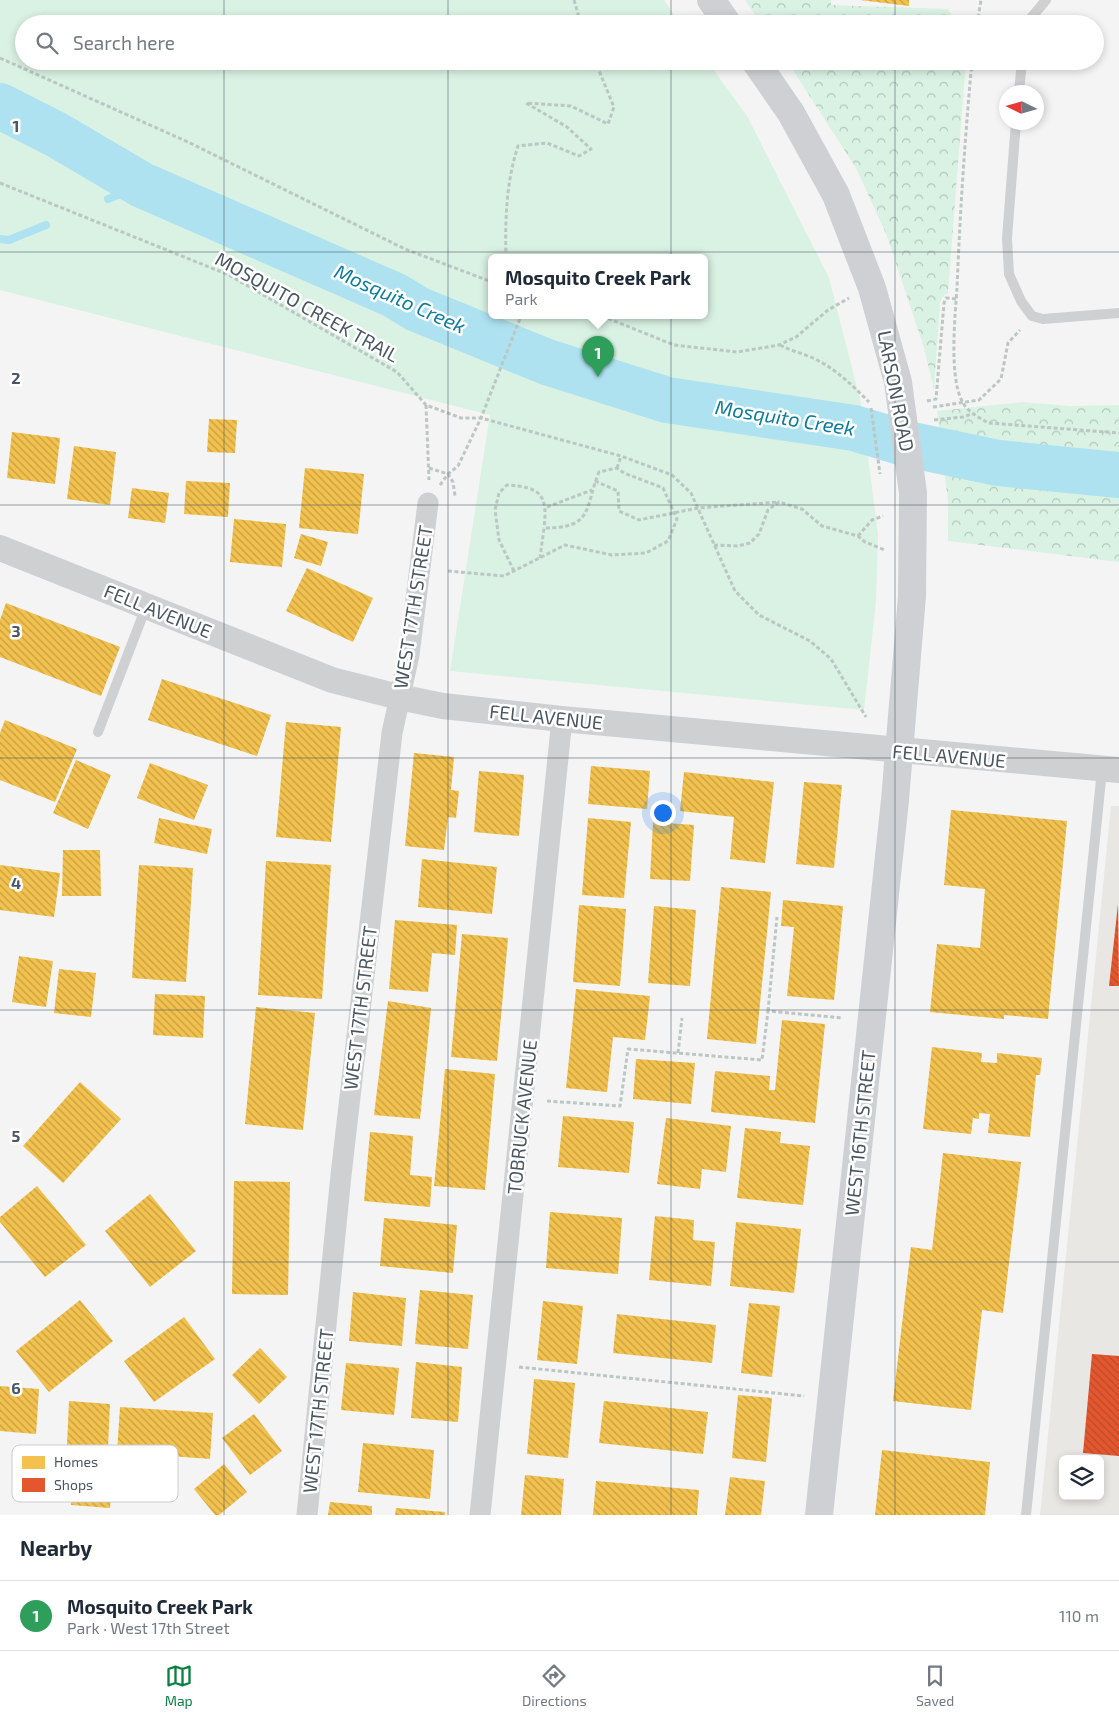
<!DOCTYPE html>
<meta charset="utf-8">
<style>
:root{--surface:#fff;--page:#f2f2f3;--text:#1f2937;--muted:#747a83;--line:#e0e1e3;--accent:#0b8043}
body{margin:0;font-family:"Exo 2",sans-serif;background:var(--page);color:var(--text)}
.controls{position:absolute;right:15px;bottom:15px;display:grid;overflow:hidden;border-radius:8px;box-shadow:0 2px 8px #0003}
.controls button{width:45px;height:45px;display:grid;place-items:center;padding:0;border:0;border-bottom:1px solid var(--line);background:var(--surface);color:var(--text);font:25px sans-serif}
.compass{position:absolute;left:999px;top:85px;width:45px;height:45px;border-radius:50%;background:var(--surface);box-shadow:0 2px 8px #0003;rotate:275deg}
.you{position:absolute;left:662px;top:812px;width:18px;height:18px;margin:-12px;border:4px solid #fff;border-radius:50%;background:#1a73e8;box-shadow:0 0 0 8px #1a73e833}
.badge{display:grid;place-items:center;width:32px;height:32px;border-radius:50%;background:var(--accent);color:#fff;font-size:16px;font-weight:700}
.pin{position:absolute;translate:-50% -41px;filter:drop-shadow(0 1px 2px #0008)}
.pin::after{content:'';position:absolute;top:26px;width:18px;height:15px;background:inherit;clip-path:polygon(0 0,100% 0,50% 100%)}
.popup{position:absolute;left:488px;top:254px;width:220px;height:65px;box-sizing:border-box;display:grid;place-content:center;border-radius:8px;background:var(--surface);filter:drop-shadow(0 1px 4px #0005);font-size:16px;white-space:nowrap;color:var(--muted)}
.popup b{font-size:19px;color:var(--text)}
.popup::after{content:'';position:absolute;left:50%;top:100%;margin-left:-10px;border:10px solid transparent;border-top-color:var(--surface)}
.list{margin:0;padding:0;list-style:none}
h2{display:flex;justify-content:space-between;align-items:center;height:65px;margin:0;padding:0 20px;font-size:21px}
h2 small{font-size:16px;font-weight:400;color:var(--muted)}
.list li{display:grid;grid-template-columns:32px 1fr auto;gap:15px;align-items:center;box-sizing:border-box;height:70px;padding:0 20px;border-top:1px solid var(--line)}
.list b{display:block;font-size:19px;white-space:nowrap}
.list p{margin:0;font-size:16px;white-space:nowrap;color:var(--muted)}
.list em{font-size:16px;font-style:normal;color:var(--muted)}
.icon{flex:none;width:28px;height:28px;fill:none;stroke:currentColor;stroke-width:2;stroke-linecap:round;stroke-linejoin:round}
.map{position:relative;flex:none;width:1119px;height:1515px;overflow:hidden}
.search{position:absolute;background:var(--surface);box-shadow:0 2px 8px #0003;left:15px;right:15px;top:15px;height:55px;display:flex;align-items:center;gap:12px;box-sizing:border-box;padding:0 18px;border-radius:28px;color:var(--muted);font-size:19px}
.sheet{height:135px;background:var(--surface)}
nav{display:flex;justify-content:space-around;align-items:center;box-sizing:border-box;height:70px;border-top:1px solid var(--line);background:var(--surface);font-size:14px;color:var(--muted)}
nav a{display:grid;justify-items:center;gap:2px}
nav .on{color:var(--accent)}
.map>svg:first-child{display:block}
.commercial{fill:#e8e7e3;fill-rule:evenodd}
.forest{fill:url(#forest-crowns)}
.green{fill:#d9f2e3;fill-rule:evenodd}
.homes{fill:url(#homes-back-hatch)}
.shops{fill:url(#shops-back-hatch)}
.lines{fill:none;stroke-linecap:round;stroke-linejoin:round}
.stream{stroke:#aee2f0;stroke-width:8}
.river{stroke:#aee2f0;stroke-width:46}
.path{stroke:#bcc7c4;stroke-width:3;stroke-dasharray:4 2.5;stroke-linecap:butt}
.service{stroke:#ced0d2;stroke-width:10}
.minor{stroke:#ced0d2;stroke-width:21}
.tertiary{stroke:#ced0d2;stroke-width:26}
.secondary{stroke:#ced0d4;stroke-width:28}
.grid{fill:none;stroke:#4a5661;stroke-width:1;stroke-opacity:0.55}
.labels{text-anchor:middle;stroke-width:5;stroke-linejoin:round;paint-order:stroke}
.street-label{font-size:19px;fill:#4a5661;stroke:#fff}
.water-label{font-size:20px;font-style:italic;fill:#0c7c9b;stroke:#fff}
.key{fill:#fff;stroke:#c9ccd0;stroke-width:1}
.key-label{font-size:14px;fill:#4a5661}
.grid-label{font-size:16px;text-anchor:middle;font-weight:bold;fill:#4a5661;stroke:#fff;stroke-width:5;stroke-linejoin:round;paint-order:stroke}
</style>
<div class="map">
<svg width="1119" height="1515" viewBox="0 0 1119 1515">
<defs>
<pattern id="forest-crowns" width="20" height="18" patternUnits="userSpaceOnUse" patternTransform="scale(1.25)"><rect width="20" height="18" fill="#d9f2e3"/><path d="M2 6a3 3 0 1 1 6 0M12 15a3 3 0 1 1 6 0" fill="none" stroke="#b2c7bb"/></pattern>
<pattern id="homes-back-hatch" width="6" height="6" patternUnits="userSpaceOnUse" patternTransform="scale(1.25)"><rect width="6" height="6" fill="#f2c14e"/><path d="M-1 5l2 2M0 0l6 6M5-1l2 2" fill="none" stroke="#c6a044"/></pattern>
<pattern id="shops-back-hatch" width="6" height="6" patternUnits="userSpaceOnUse" patternTransform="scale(1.25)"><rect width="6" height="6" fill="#e4572e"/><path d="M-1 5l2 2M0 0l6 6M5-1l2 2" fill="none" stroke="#bb4b2b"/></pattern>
</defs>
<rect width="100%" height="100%" fill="#f4f4f4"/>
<path class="commercial" d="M 1111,806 L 1119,806 L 1119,1515 L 1040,1515 ZM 1063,1459 L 1100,1459 L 1100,1496 L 1063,1496 Z"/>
<g class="forest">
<polygon points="745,0 831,0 831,5 948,9 957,24 761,24"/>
<polygon points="787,61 966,61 948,293 944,295 940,302 934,389 924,348 887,236 856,168"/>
<polygon points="1022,402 1070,406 1119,405 1119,562 948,541 948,501 937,411"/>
</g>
<path class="green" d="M 0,0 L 664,0 L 680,24 L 24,24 L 24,61 L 707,61 L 747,116 L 829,278 L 861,403 L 878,534 L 876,601 L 864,710 L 450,671 L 490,415 L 0,290 ZM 492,258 L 704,258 L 704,316 L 492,316 Z"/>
<g class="homes">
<polygon points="860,0 909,0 909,6"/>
<polygon points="209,419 237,420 235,453 207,452"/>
<polygon points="12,432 60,438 55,484 7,478"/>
<polygon points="74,446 116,452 110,505 67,499"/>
<polygon points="305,468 364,474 358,534 299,528"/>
<polygon points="186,481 230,483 228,517 184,514"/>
<polygon points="132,488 169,493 165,523 128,518"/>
<polygon points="234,519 286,524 282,567 230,562"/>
<polygon points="301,534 328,542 321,566 294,558"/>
<polygon points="307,568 373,598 353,642 286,611"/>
<polygon points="6,603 120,647 101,696 0,657 0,620"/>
<polygon points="162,679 271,715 257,756 148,720"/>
<polygon points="5,720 77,749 55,802 0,780 0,733"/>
<polygon points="286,722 341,727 331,842 276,837"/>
<polygon points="414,753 454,757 451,790 459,791 456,818 448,817 444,850 405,846"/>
<polygon points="76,760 111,775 88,829 53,813"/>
<polygon points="150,763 208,785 194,820 137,798"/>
<polygon points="591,766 650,771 647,809 588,804"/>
<polygon points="479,771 524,775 519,836 474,832"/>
<polygon points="684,772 774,782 765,863 730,859 734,817 680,811"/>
<polygon points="804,782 842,785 834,868 796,864"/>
<polygon points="951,810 1067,821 1048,1019 1004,1015 1004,1019 930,1012 937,944 980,948 985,889 944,885"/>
<polygon points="159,818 212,829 207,854 154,843"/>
<polygon points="588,818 631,822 624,898 582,895"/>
<polygon points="653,822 694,825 690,881 650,879"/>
<polygon points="63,850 100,850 101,896 62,896"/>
<polygon points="422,859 497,867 492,914 418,907"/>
<polygon points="266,861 331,865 322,999 258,995"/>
<polygon points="0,865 60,873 54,917 0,910"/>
<polygon points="139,865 193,868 186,982 132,978"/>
<polygon points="721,887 771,892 756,1044 707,1039"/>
<polygon points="783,900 843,906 834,1000 787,996 794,927 781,926"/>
<polygon points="579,905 626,909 620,986 573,982"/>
<polygon points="654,906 696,910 690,986 648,983"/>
<polygon points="395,920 457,925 455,955 432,953 428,992 389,989"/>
<polygon points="462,934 508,938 497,1061 451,1057"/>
<polygon points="19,956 53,961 46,1007 12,1002"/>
<polygon points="59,969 96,973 91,1017 54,1013"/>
<polygon points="576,989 650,996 645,1040 613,1037 607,1092 566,1088"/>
<polygon points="155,994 205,996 203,1038 153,1035"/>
<polygon points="388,1001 431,1008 420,1119 374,1115"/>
<polygon points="256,1007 315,1013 303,1130 245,1124"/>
<polygon points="782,1020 825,1024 815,1123 711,1112 715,1071 770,1076 769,1090 775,1090"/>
<polygon points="932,1047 982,1053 981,1062 997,1063 997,1053 1042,1058 1040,1075 1036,1075 1030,1137 988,1133 990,1114 979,1113 979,1119 973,1118 971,1134 923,1129"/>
<polygon points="636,1059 695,1063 691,1104 633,1099"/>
<polygon points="445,1069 495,1074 485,1190 434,1186"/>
<polygon points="80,1082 121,1119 63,1183 23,1146"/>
<polygon points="563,1116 634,1122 629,1173 558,1167"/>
<polygon points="666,1118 731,1126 726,1172 702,1169 700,1189 657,1184"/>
<polygon points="745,1128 781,1132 780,1143 810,1146 803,1205 737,1198"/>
<polygon points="370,1132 413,1136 410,1175 432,1177 430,1207 364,1201"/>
<polygon points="943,1153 1021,1162 1003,1313 982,1310 971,1410 893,1401 911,1247 932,1250"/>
<polygon points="234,1181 290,1182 288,1295 232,1294"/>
<polygon points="37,1186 86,1245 45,1277 0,1222 0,1217"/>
<polygon points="150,1194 196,1251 150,1287 105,1231"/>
<polygon points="550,1212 622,1218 618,1274 546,1268"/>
<polygon points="655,1216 694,1220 693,1240 715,1242 711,1286 649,1280"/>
<polygon points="384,1218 457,1225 453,1273 380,1266"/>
<polygon points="736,1222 801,1229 794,1293 730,1286"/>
<polygon points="420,1290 473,1295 468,1349 415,1344"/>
<polygon points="353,1292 406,1298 402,1346 349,1341"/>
<polygon points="80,1300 113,1341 49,1392 16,1351"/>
<polygon points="543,1301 583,1306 577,1364 537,1360"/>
<polygon points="749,1303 780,1306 772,1377 741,1373"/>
<polygon points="617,1314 716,1325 712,1363 613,1353"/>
<polygon points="184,1317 215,1359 154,1402 124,1361"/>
<polygon points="260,1348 287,1377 259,1404 232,1375"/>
<polygon points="416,1362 462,1367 458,1422 411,1418"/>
<polygon points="346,1363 399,1368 394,1415 341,1410"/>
<polygon points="534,1379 575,1383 568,1458 527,1454"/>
<polygon points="0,1386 39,1389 36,1434 0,1431"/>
<polygon points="738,1395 772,1398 766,1462 732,1458"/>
<polygon points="69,1401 110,1404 108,1448 67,1445"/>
<polygon points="604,1401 708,1412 703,1454 599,1443"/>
<polygon points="120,1407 213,1413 210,1459 117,1452"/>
<polygon points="254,1414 282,1451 250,1475 222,1438"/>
<polygon points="363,1443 434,1450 430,1499 358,1492"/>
<polygon points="882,1450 990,1462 985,1515 875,1515"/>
<polygon points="19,1451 62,1455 59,1496 15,1493"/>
<polygon points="76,1460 114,1464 110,1508 71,1505"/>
<polygon points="224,1464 247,1492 219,1515 215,1515 194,1489"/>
<polygon points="525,1475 564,1479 561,1515 521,1515"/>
<polygon points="730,1477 765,1481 761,1515 725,1515"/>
<polygon points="596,1481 699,1490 697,1515 593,1515"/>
<polygon points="330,1502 372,1506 372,1515 328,1515"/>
<polygon points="396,1508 445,1512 445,1515 395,1515"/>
</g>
<g class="shops">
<polygon points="1118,904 1119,986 1109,986"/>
<polygon points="1092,1354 1119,1356 1119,1456 1083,1453"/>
</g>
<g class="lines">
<g class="stream">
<polyline points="108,199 142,185"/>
<polyline points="0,239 9,240 46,225"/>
</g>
<polyline class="river" points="0,106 57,135 142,185 394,295 417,309 547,362 667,400 854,428 907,444 998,463 1119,475"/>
<g class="path">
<polyline points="574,0 581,24"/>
<polyline points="977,24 981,0"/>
<polyline points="0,58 188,142 405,249 492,282"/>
<path d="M 972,61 C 965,137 960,212 957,288 C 955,317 949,376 962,401 C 967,412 979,417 988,423 L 1119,433"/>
<polyline points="0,183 229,275 397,372 426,405 461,418 481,418 621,456 672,475 691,493 735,591 759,615 810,641 831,659 866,717"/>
<path d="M 506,258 C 505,220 506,183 518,146 L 547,143 L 579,156 L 591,149 L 567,127 L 526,103 L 571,106 L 608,124 L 614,107 L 595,61"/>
<polyline points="602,316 674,345 737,352 779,345 796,337 828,310 849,298"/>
<path d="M 780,345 C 791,351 802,353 813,358 C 835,368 852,385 869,402"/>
<polyline points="927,401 936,399 944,303 946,298 956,299"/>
<polyline points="426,405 429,480"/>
<polyline points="933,407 979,400 1001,379 1008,343 1020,330"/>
<polyline points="871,408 880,474"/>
<polyline points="934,420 963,417 972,414"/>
<polyline points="429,468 448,474 453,482 455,496"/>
<polyline points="617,468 621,456"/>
<polyline points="595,481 618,491 619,511 639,520 698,508 779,502"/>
<polyline points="440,485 448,474 458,466 481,418 521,316"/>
<polyline points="547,507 592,490"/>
<polyline points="858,536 872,520 883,516"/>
<polyline points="714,545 738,546 750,543 759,534 768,510 779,502 802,509 822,526 858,536 865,542 885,550"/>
<path d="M 448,571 L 504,576 L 565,545 L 612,555 L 646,553 L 668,541 L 677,519 L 663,488 L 624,473 L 617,468 L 599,472 C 584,509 594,528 544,528 L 540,558"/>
<path d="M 514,571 L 499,540 L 495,510 L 499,493 L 507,485 C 541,487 548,495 544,528"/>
<polyline points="768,1011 777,917"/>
<polyline points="678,1053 682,1018"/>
<polyline points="547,1101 620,1106 628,1049 762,1060 768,1011 843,1018"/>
<polyline points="519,1367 804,1396"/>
</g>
<g class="service">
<polyline points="1026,24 1046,0"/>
<polyline points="1019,92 1022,61"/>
<polyline points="1016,122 1007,238 1009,274 1021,301 1032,316 1043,319 1119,313"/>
<polyline points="98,732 146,607"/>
<polyline points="1026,1515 1102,770"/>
</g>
<g class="minor">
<polyline points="307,1515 341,1175 392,733 409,655 428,503"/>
<polyline points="480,1515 562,719"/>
</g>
<polyline class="tertiary" points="0,548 332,680 399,697 443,706 562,719 1119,770"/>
<g class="secondary">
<polyline points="711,0 728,24"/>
<polyline points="755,61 791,113 836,195 872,288 898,382 913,493 912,596 895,800 819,1515"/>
</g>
</g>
<path class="grid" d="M 224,0 L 224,24M 448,0 L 448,24M 671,0 L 671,24M 895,0 L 895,24M 224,61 L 224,1515M 448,61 L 448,1515M 671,61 L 671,1515M 895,61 L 895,1515M 0,252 L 1119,252M 0,505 L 1119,505M 0,758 L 1119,758M 0,1010 L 1119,1010M 0,1262 L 1119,1262"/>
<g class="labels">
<g class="street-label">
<text transform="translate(307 307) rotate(29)" y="7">MOSQUITO CREEK TRAIL</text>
<text transform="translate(896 391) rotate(79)" y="7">LARSON ROAD</text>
<text transform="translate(413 607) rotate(-81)" y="7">WEST 17TH STREET</text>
<text transform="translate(158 611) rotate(22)" y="7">FELL AVENUE</text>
<text transform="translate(546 717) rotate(6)" y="7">FELL AVENUE</text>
<text transform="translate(949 756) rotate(5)" y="7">FELL AVENUE</text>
<text transform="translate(360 1008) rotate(-83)" y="7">WEST 17TH STREET</text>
<text transform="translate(522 1117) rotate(-84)" y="7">TOBRUCK AVENUE</text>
<text transform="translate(860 1133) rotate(-84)" y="7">WEST 16TH STREET</text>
<text transform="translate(318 1411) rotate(-84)" y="7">WEST 17TH STREET</text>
</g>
<g class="water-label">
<text transform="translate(400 299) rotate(24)" y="7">Mosquito Creek</text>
<text transform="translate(785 418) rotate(9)" y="7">Mosquito Creek</text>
</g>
</g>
<rect x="12" y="1445" width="166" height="57" rx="8" class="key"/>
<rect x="22" y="1456" width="23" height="13" fill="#f2c14e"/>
<rect x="22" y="1478" width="23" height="14" fill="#e4572e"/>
<g class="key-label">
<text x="54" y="1467">Homes</text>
<text x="54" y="1490">Shops</text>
</g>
<g class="grid-label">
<text x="16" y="132">1</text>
<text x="16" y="384">2</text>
<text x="16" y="637">3</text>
<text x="16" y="889">4</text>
<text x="16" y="1142">5</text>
<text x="16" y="1394">6</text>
</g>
</svg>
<div class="controls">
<button><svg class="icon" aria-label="layers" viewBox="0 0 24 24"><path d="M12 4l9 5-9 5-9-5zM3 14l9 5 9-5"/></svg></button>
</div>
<svg class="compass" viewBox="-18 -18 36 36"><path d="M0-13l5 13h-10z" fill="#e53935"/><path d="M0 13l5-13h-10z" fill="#747a83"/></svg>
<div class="you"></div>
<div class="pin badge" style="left:598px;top:377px;background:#2e9e5b">1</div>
<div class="popup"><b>Mosquito Creek Park</b>Park</div>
<div class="search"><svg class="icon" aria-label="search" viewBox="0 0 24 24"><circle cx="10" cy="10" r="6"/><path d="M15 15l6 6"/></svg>Search here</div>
</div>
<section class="sheet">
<h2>Nearby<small></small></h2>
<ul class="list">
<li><span class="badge" style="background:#2e9e5b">1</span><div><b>Mosquito Creek Park</b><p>Park · West 17th Street</p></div><em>110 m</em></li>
</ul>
</section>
<nav>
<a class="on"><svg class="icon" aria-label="map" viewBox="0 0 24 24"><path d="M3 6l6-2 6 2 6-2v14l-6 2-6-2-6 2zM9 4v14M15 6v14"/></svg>Map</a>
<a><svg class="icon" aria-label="directions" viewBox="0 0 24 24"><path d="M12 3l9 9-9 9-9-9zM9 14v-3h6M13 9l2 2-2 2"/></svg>Directions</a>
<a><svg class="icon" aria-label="saved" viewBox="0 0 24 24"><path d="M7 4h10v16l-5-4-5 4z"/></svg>Saved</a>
</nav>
